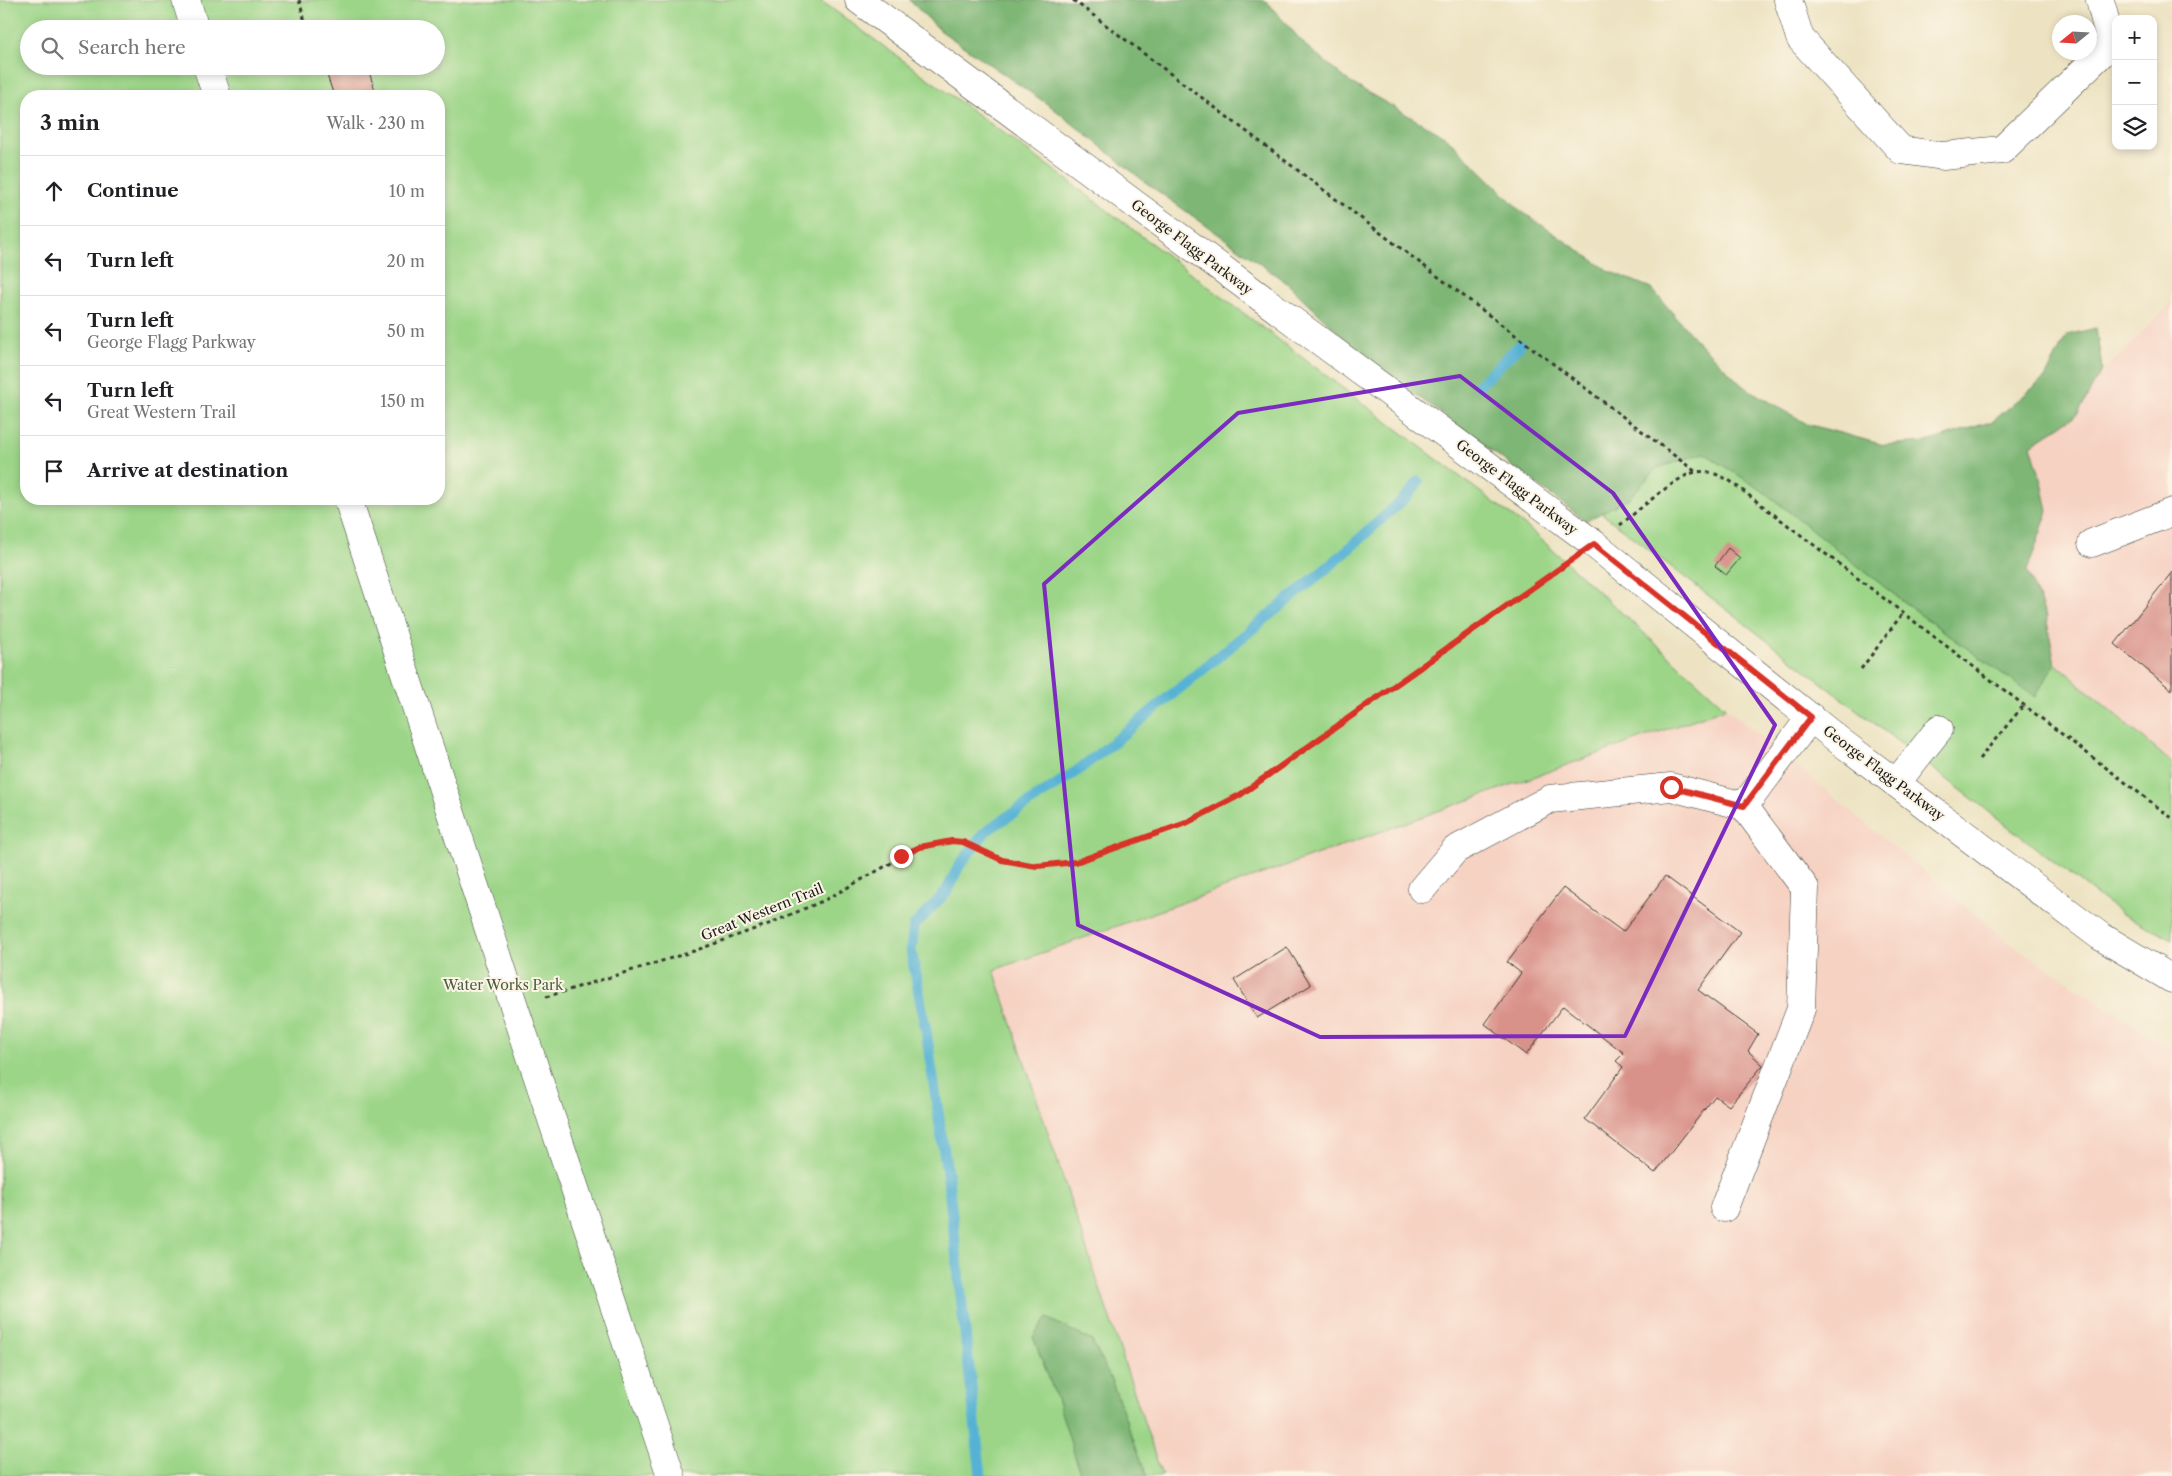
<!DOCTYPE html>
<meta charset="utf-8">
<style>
:root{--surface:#fff;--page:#f6f6f6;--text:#202124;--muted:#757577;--line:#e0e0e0}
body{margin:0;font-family:"Libre Caslon Text",serif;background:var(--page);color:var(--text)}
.controls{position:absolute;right:15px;top:15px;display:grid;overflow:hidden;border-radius:10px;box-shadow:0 2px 8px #0003}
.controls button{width:45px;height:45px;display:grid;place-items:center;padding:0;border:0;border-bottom:1px solid var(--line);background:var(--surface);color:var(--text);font:25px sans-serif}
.compass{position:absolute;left:2052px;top:15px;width:45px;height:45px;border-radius:50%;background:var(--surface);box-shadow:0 2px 8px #0003;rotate:252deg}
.stop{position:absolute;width:15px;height:15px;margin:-11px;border:4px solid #d93025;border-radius:50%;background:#fff}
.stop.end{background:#d93025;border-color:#fff;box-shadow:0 1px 5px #0008}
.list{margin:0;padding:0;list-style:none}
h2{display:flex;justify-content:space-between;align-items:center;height:65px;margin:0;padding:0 20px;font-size:21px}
h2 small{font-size:16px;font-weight:400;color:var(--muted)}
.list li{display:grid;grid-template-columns:32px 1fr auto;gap:15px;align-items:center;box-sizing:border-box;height:70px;padding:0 20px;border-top:1px solid var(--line)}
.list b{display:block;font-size:19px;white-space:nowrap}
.list p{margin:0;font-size:16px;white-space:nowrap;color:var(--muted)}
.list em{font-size:16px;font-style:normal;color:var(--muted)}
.icon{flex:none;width:28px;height:28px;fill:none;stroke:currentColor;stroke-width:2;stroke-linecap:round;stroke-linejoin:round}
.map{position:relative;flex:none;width:2172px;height:1476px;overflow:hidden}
.search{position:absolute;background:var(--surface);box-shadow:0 2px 8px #0003;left:20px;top:20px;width:425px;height:55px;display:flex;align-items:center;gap:12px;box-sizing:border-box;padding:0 18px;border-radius:28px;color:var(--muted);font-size:19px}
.panel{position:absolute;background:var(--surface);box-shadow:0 2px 8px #0003;left:20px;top:90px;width:425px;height:415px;border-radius:20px}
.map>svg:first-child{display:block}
.built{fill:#f6d2c3}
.green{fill:#9cd588;stroke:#5c7852;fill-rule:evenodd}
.forest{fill:#7db674;stroke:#4c6948}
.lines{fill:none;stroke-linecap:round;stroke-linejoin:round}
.stream{stroke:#56b2d4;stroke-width:11}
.building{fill:#d9928a}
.minor-casing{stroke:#3b3a35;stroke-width:29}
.path{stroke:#3b3a35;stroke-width:3;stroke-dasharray:4 4;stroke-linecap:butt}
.minor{stroke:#fff;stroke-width:28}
.route{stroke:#d93025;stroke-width:6}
.marked{fill:none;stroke:#7b2cbf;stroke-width:4;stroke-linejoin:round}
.labels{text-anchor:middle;stroke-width:4;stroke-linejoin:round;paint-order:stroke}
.street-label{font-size:14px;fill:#1c1c1c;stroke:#fcf5e5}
.park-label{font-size:14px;fill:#495d42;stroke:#fcf5e5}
</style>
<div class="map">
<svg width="2172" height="1476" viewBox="0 0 2172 1476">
<rect width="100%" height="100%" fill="#fcf5e5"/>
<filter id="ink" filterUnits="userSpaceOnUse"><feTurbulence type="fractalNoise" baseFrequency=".02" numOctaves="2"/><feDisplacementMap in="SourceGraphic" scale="10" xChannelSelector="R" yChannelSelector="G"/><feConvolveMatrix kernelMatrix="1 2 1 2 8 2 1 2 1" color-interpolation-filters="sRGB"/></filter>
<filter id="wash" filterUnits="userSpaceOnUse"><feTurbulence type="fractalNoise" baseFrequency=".0096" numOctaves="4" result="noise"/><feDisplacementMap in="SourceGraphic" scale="20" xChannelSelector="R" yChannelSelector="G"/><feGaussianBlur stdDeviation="1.12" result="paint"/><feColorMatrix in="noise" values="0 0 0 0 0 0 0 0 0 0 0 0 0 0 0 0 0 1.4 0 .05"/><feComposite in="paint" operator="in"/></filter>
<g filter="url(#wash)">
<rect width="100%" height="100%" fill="#ede3c3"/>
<g class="built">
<polygon points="2172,302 2172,763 1925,552"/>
<polygon points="1726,708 2011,944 2172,1050 2172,1476 1162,1476 994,970"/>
</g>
<g class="green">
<path d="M 0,0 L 820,0 L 1058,173 L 1532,531 L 1726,708 L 994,970 L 1162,1476 L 0,1476 ZM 29,29 L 436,29 L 436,66 L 29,66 ZM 26,96 L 439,96 L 439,499 L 26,499 Z"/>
<polygon points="935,0 1925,552 2172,763 2172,939 2122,914"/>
</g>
<g class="forest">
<polygon points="909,0 1265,0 1306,46 1351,83 1446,137 1521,211 1609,271 1651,288 1694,338 1743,386 1807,424 1884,445 1927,442 1993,421 2045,378 2067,335 2096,328 2102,369 2078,414 2031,445 2042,482 2048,511 2027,571 2046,616 2055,664 2035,697 1915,611 1764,492 1704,453 1657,468 1629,498 1586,521 1358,352 1287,283 1145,182 1053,108 941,31"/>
<polygon points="1047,1318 1092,1341 1112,1382 1147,1476 1081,1476 1058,1402 1033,1337"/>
</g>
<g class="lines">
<g class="stream">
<polyline points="1479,385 1520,345"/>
<polyline points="981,1476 948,1179 926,1031 911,950 914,926 946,892 959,866 986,831 1077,771 1121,736 1333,563 1408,495 1418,482"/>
</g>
</g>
<g id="blocks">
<g class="building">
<polygon points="324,66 367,66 377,96 334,96"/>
<polygon points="1728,548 1740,558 1726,575 1715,566"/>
<polygon points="2172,572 2172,690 2115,644"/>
<polygon points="1665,876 1740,932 1698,990 1758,1034 1748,1051 1763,1065 1729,1106 1715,1096 1655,1173 1585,1119 1623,1067 1616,1061 1624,1053 1563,1006 1526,1055 1485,1024 1521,973 1507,962 1563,888 1623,932"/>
<polygon points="1287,947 1311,985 1257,1018 1234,980"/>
</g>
</g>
</g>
<g filter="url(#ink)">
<use href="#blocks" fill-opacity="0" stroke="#3b3a35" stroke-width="1"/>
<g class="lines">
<g class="minor-casing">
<g id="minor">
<polyline points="186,0 195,29"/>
<polyline points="859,0 1594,544 1841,742 2100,936 2172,979"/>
<polyline points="1788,0 1800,38 1901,150 1943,156 2002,150 2111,44 2100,0"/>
<polyline points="207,66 217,96"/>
<polyline points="348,499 514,1006 671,1476"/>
<polyline points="2092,543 2172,512"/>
<polyline points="1896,783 1939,729"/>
<polyline points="1422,889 1455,850 1550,799 1671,787 1744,806"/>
<polyline points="1724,1208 1801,1009 1805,888 1744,806 1811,717"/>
</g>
</g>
<g class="path">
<polyline points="299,0 307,29"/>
<polyline points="1073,0 1696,472"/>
<path d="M 1620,525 C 1637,512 1678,474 1697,472 C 1709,470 1719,475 1730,481 L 2172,818"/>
<polyline points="1861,669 1903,613"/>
<polyline points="1979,759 2024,705"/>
<polyline points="546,997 694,951 766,925 825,900 920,847 952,841 963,842 1002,860 1037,866 1075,862 1186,823 1240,795 1567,564"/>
</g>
<use href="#minor" class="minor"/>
</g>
</g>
<g class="lines" filter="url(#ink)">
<polyline class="route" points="901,856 920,847 952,841 963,842 1002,860 1037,866 1076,862 1186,823 1240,795 1594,544 1811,717 1744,806 1671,787"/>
</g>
<path class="marked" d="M 1460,376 L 1613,493 L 1775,725 L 1625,1036 L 1320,1037 L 1078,925 L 1044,584 L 1238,413 Z"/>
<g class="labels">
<g class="street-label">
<text transform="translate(1192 247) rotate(37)" y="5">George Flagg Parkway</text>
<text transform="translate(1517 487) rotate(37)" y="5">George Flagg Parkway</text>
<text transform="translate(1884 773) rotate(37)" y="5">George Flagg Parkway</text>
<text transform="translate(762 912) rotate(-22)" y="5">Great Western Trail</text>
</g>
<g class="park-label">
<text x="503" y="990">Water Works Park</text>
</g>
</g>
</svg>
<div class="controls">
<button>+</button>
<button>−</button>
<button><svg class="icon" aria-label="layers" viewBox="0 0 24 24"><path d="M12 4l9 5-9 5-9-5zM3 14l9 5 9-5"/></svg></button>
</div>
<svg class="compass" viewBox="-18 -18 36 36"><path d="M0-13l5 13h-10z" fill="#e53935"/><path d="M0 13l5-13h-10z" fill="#757577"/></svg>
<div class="stop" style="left:1671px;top:787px"></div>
<div class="stop end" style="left:901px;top:856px"></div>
<div class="search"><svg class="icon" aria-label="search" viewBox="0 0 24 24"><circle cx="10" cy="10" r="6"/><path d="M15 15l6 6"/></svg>Search here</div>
<section class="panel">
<h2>3 min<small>Walk · 230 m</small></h2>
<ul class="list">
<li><svg class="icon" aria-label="ahead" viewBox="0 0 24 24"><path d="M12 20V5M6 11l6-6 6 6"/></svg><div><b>Continue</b></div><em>10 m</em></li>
<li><svg class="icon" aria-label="left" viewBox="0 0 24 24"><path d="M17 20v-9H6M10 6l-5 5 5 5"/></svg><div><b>Turn left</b></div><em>20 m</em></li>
<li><svg class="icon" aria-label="left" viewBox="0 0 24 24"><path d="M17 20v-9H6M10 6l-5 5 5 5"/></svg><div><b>Turn left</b><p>George Flagg Parkway</p></div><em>50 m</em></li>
<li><svg class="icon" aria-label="left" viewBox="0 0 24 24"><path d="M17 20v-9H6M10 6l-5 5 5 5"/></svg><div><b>Turn left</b><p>Great Western Trail</p></div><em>150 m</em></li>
<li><svg class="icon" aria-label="arrive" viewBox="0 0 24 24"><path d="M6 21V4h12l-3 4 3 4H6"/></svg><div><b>Arrive at destination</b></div></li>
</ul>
</section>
</div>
